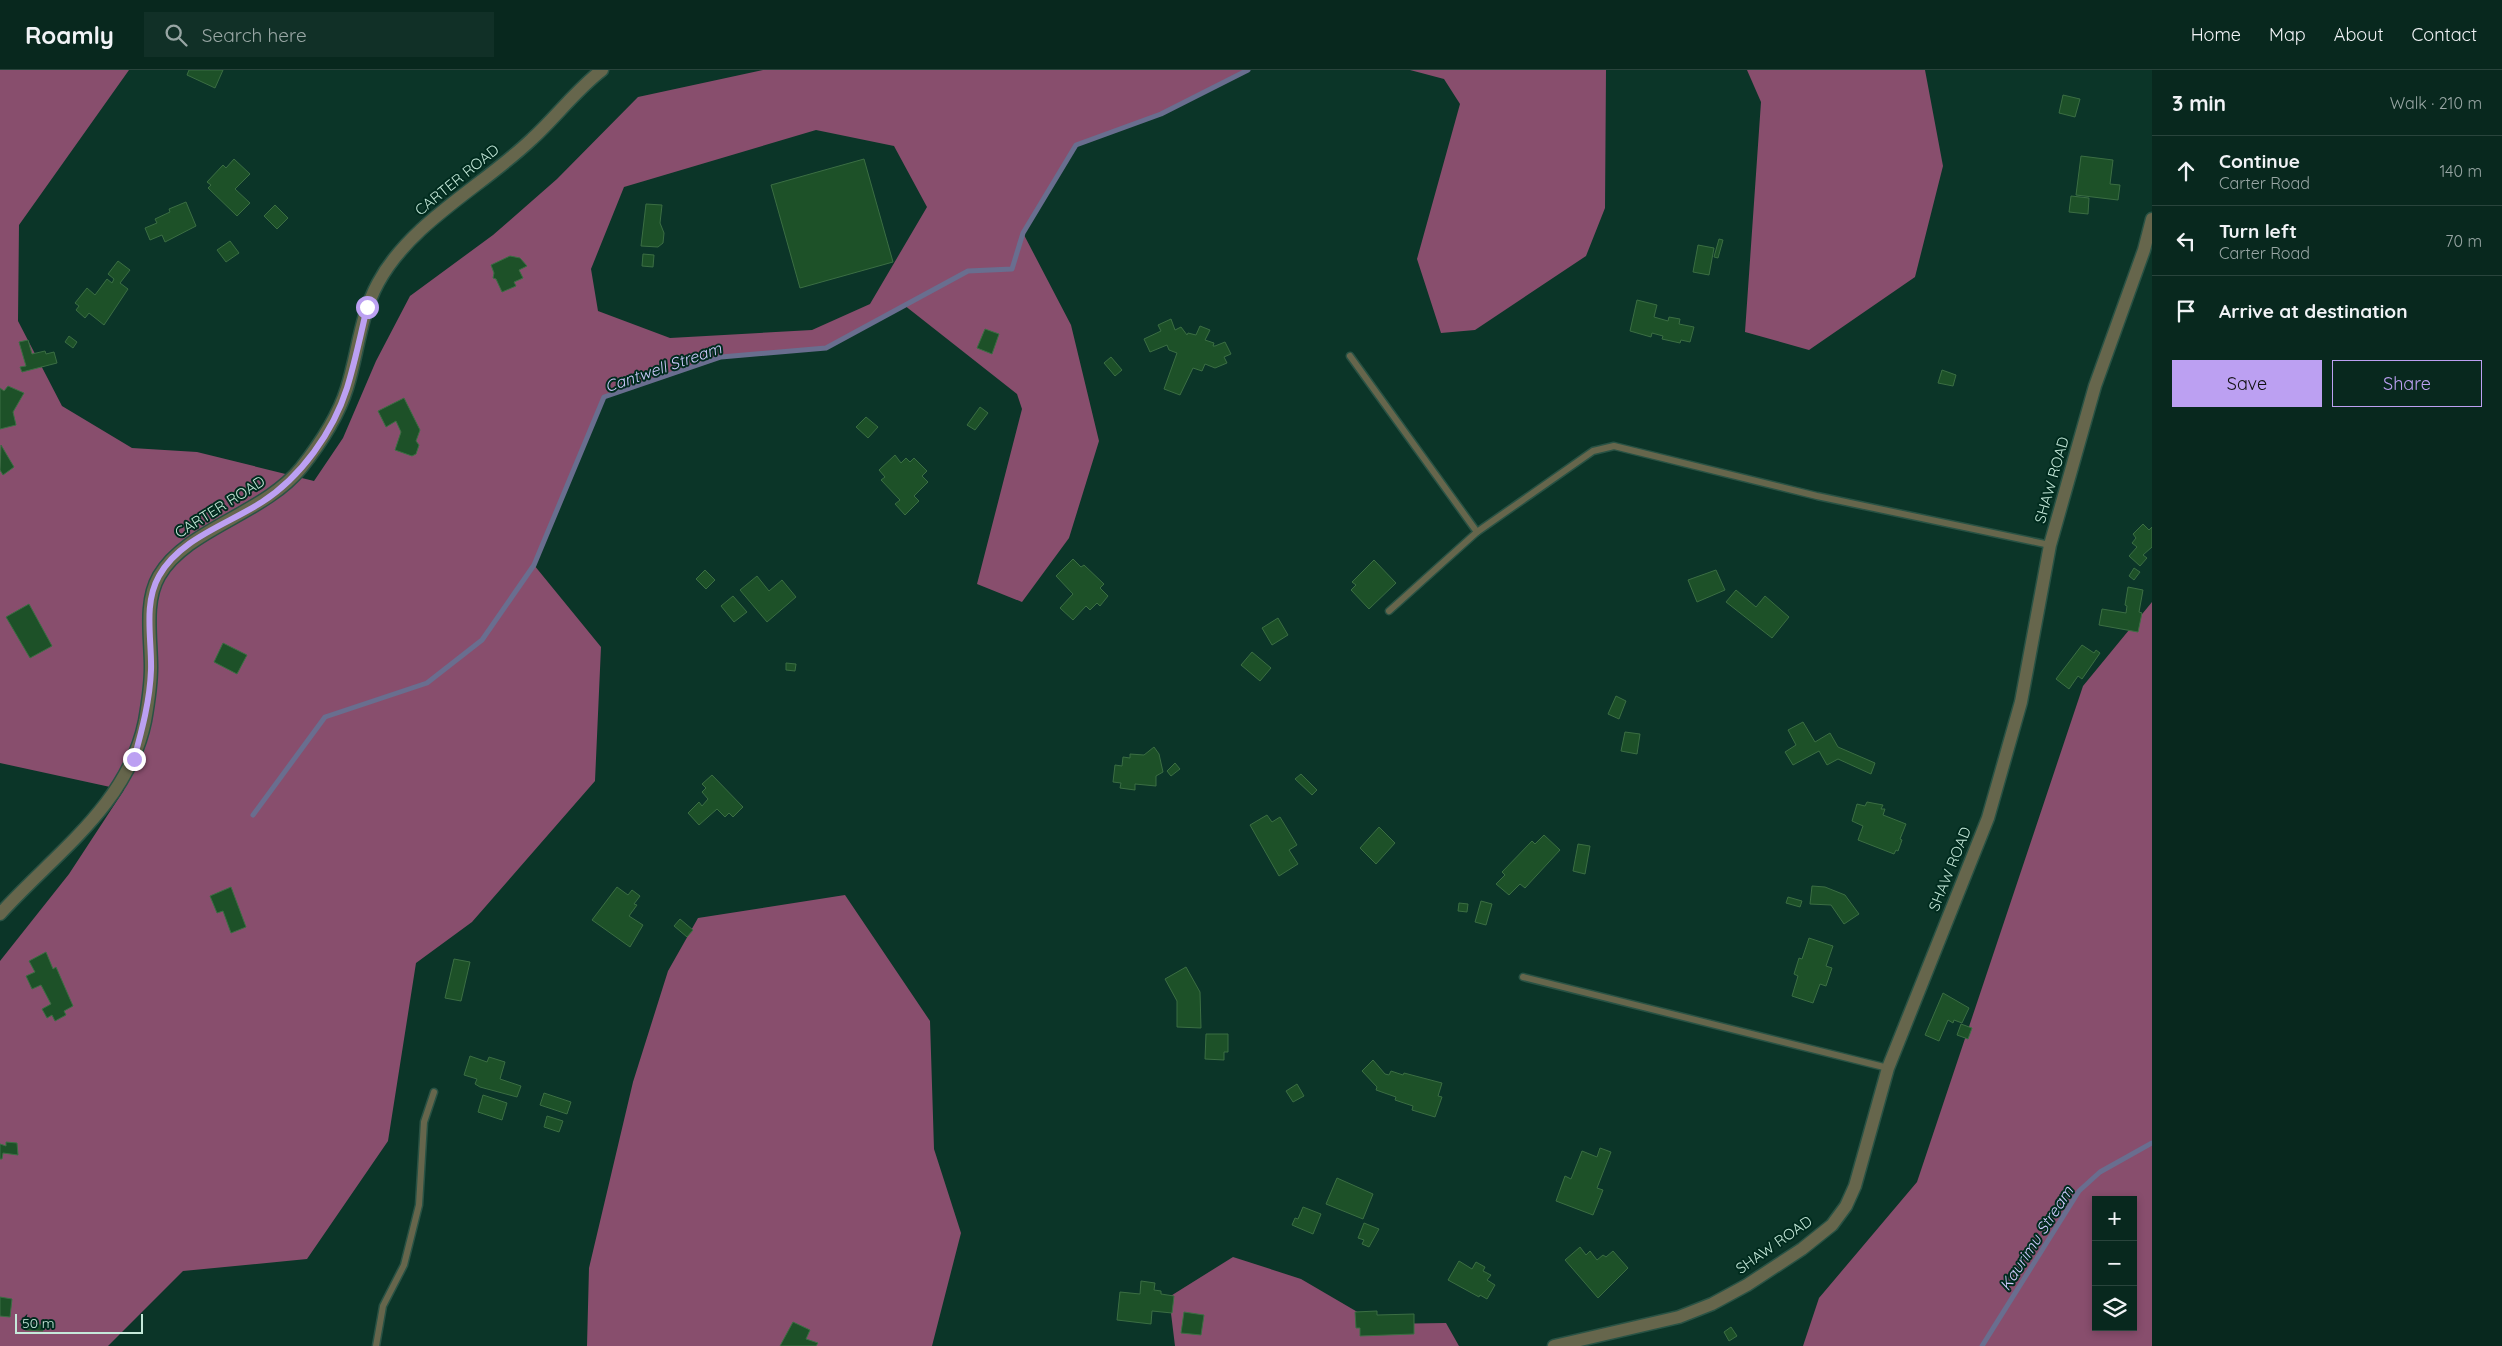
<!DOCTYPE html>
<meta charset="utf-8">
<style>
:root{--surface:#08281e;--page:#113027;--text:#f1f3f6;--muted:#98a6a4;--line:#29443c;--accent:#bca0f2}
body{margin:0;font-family:Quicksand,sans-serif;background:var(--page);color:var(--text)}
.controls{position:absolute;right:15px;bottom:15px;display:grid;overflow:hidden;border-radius:0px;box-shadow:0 2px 8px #0003}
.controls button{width:45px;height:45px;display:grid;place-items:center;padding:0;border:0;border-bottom:1px solid var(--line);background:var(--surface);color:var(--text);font:25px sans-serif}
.scale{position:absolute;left:15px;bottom:12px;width:128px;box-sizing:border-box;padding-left:5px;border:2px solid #c5e9da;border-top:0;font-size:14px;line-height:18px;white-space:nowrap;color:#c5e9da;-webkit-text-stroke:4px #002b1e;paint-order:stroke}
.stop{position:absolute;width:15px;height:15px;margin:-11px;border:4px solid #bca0f2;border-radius:50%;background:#fff}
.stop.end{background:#bca0f2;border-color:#fff;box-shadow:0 1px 5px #0008}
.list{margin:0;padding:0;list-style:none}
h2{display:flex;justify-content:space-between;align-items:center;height:65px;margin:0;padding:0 20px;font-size:21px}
h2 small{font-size:16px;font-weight:400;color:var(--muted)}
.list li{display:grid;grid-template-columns:32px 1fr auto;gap:15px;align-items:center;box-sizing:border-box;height:70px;padding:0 20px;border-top:1px solid var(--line)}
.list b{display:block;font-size:19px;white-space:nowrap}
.list p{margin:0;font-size:16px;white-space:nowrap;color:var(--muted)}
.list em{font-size:16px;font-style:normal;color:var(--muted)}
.actions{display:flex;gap:10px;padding:15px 20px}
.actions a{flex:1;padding:11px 0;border:1px solid var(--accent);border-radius:0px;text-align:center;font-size:18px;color:var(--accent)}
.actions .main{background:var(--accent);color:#111}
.icon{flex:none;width:28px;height:28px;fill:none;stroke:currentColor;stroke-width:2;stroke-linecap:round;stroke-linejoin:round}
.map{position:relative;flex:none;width:2152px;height:1276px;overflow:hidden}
header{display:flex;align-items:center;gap:30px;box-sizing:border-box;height:70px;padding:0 25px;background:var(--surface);border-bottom:1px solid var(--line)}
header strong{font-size:24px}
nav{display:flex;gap:28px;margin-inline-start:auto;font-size:18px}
.search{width:350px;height:45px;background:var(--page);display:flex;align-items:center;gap:12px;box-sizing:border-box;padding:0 18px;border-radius:0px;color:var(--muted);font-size:19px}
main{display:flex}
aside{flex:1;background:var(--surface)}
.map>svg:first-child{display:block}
.forest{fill:#884e6d;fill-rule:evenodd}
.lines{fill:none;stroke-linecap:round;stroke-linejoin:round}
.stream{stroke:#696e8f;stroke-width:5}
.building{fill:#1d5128;stroke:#3b6e43}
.lane-casing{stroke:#295244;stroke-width:9}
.street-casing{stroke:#295244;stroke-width:15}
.lane{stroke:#66664c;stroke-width:6}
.street{stroke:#66664c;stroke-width:12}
.route{stroke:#bca0f2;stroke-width:6}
.labels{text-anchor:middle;stroke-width:4;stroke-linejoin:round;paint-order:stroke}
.street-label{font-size:15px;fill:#c5e9da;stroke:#002b1e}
.water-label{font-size:16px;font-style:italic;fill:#cecbfe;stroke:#002b1e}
</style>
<header>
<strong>Roamly</strong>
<div class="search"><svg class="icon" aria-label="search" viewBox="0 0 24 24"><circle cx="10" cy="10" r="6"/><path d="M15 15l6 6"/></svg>Search here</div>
<nav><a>Home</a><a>Map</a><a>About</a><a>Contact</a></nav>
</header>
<main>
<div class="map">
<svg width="2152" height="1276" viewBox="0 0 2152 1276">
<rect width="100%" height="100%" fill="#0b3528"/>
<g class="forest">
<path d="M 0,0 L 129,0 L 19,155 L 18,251 L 62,336 L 132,378 L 197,382 L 314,411 L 343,368 L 376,291 L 410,226 L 493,165 L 557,109 L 638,27 L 763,0 L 1248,0 L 1161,44 L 1076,75 L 1023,163 L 1071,255 L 1099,371 L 1069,468 L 1022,532 L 977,514 L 1022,339 L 1017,324 L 904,235 L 826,278 L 721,287 L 604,327 L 534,495 L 601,577 L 595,711 L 472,852 L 416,893 L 388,1071 L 307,1189 L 183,1201 L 108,1276 L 0,1276 L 0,891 L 69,804 L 124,720 L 0,693 ZM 816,60 L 894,76 L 927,137 L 870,234 L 812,260 L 670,268 L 598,241 L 591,199 L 624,117 Z"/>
<polygon points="1410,0 1606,0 1605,138 1586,186 1475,260 1441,263 1417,189 1460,34 1444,9"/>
<polygon points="1747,0 1925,0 1943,96 1915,207 1809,280 1745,262 1761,32"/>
<path d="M 2152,532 L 2152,1276 L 1803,1276 L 1819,1228 L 1917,1112 L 2083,616 ZM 2096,1130 L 2133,1130 L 2133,1257 L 2096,1257 Z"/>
<polygon points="845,825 930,951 934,1079 961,1163 932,1276 587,1276 589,1198 633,1012 668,901 698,848"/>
<polygon points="1233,1187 1301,1209 1378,1254 1446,1253 1459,1276 1175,1276 1169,1227"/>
</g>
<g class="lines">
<g class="stream">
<polyline points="253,745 325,647 427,613 482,570 534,495 604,327 721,287 826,278 968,201 1012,199 1023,163 1076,75 1161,44 1248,0"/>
<polyline points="1982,1276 2079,1121 2100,1102 2152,1073"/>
</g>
</g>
<g class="building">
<polygon points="189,0 223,0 215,18 187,5"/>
<polygon points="2063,25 2080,29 2075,47 2059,43"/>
<polygon points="2081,86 2113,90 2110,114 2120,115 2118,130 2076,125"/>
<polygon points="234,89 250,104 235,119 250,133 237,146 208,118 211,115 207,112 223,95 226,98"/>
<polygon points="864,89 893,192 800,218 771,115"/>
<polygon points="2071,126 2089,128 2088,144 2069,142"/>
<polygon points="186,132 196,156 165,172 162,165 150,170 145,158 157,153 155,149 170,142 169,139"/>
<polygon points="646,134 662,135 660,153 664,163 663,173 658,177 641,176"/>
<polygon points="275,135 288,148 277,159 264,146"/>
<polygon points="1719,169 1723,170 1718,188 1714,187"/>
<polygon points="230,171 239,183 226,192 217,180"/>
<polygon points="1698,175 1714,178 1709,205 1693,202"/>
<polygon points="643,184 654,185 653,197 642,196"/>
<polygon points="510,186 520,188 527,196 519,200 523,208 514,212 516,216 502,222 496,209 493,208 494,203 491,195"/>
<polygon points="118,191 130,200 120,213 128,219 104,255 89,243 85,248 76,240 79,236 75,233 87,218 95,225 107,209 112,213 114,209 108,204"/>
<polygon points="1637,230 1657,235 1654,247 1668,251 1669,247 1680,249 1679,254 1694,257 1690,272 1681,270 1680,273 1662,269 1663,266 1652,263 1651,267 1630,261"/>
<polygon points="1171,249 1175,260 1181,257 1187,265 1188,263 1196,265 1200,256 1210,260 1205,270 1214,273 1213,276 1215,276 1225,272 1231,284 1224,287 1227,293 1215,298 1205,294 1202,301 1193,298 1180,325 1164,319 1177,283 1169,280 1167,275 1150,282 1144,269 1161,261 1158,255"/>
<polygon points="985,259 999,264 992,284 977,278"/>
<polygon points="69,266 77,272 73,278 65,272"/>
<polygon points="28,270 32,284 45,281 46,284 54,282 57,293 22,302 20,297 26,296 19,272"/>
<polygon points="1111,287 1122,300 1115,306 1104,293"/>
<polygon points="1942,300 1956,305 1953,316 1938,313"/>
<polygon points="8,316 24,323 13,342 16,355 0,359 0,318 4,321"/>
<polygon points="404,328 420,360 416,371 419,375 416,384 412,386 395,380 401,362 396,351 386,357 378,341"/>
<polygon points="980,337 988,343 975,360 967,355"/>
<polygon points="866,347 878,357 868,368 856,357"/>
<polygon points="1,375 14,397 3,405 0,400"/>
<polygon points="895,385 901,393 906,388 910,392 914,388 927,401 922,406 928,412 914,426 919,431 905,445 895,434 900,430 881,410 885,407 879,400"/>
<polygon points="2143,454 2149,460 2152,457 2152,477 2143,485 2147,488 2140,496 2129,486 2137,477 2132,473 2136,468 2133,464"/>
<polygon points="1073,489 1081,497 1084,495 1104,514 1100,518 1108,526 1100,536 1097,533 1090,540 1086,536 1073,550 1060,538 1073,524 1056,506"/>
<polygon points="1374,490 1396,513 1369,539 1351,520 1356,515 1352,512"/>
<polygon points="2134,498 2140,502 2134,510 2129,506"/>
<polygon points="705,500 715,510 706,519 696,509"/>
<polygon points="1716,500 1725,520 1697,532 1688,510"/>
<polygon points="757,506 769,521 782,510 796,527 767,552 740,520"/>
<polygon points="2128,517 2143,520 2139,542 2142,543 2138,562 2099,555 2102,539 2126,543 2127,536 2125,535"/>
<polygon points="1736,520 1756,537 1765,526 1789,547 1772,568 1726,532"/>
<polygon points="733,526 747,542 734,552 721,536"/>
<polygon points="29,534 52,576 30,588 6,547"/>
<polygon points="1278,548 1288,565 1272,575 1262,558"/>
<polygon points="223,573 247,585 237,604 214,592"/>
<polygon points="2082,575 2094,583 2096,580 2100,583 2082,609 2078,606 2069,619 2056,609"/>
<polygon points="1252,582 1271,598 1260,611 1241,595"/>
<polygon points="786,593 796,594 795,601 786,600"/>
<polygon points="1616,626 1626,631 1619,649 1608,644"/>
<polygon points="1803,652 1815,672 1830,663 1838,677 1875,693 1871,704 1838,689 1827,695 1819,681 1793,695 1785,682 1796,675 1788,660"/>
<polygon points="1625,662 1640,664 1637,684 1621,681"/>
<polygon points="1154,677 1159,684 1163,702 1156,706 1156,716 1135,714 1135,720 1120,718 1121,713 1113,712 1115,695 1122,696 1123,687 1130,688 1130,684 1144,685"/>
<polygon points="1175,693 1180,699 1171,706 1167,701"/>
<polygon points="1301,704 1317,720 1312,725 1295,709"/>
<polygon points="712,705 743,737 733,747 729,743 725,747 717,739 699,755 688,743 699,732 702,736 708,729 702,722 706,718 702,714"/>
<polygon points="1867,732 1883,735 1881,739 1885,739 1883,745 1906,754 1900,769 1902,770 1898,781 1896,780 1894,784 1858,770 1863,756 1852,751 1857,734 1865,736"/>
<polygon points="1267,745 1272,752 1280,747 1297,775 1289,780 1298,794 1279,806 1250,755"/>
<polygon points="1379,757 1395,773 1376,794 1360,778"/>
<polygon points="1544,765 1560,780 1525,818 1520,814 1509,825 1496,814 1505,805 1502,802 1532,771 1535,774"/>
<polygon points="1578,774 1590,776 1585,804 1573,801"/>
<polygon points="1812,816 1825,817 1845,825 1859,844 1844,854 1831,835 1810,834"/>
<polygon points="231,817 246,857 231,863 223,841 217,843 210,826"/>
<polygon points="617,817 628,825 632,820 640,826 634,834 637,835 629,846 643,855 630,877 592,850"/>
<polygon points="1788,827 1802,831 1800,837 1786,833"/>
<polygon points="1481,831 1492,834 1486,855 1475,852"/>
<polygon points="1459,833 1468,834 1467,842 1458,841"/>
<polygon points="680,849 693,860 687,867 674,856"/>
<polygon points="1809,868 1833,876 1826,896 1832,898 1826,916 1820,914 1813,933 1792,926 1798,906 1794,904 1799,888 1802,889"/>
<polygon points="46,882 53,899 56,897 73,936 64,941 66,945 55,951 52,945 47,948 42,939 51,934 41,915 32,919 26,906 35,902 29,891"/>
<polygon points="454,889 470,892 461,931 445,928"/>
<polygon points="1186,897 1200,922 1201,958 1177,957 1177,931 1165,909"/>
<polygon points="1943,923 1969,938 1962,953 1954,950 1953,953 1948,950 1939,971 1925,965"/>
<polygon points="1961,954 1972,958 1968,969 1957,965"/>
<polygon points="1206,964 1228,964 1228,982 1224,982 1224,990 1205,989"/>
<polygon points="470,986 487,992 489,987 505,992 500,1009 521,1016 517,1027 480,1017 475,1014 477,1009 464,1005"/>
<polygon points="1373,990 1385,1004 1389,1005 1391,1001 1403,1005 1404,1003 1442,1013 1438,1026 1442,1027 1435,1047 1412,1040 1413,1036 1395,1030 1396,1027 1376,1020 1377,1017 1362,1001"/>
<polygon points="1297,1014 1304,1026 1293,1032 1286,1021"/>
<polygon points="544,1023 571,1032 567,1044 540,1035"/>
<polygon points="483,1025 507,1033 502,1050 478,1042"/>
<polygon points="547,1046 563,1051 559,1062 544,1057"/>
<polygon points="6,1072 17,1073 18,1085 3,1083 2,1089 0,1089 0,1074 6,1076"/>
<polygon points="1600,1078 1611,1082 1597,1118 1603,1120 1593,1145 1556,1131 1565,1106 1571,1109 1582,1081 1597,1087"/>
<polygon points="1337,1108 1373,1124 1363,1149 1326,1134"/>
<polygon points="1303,1137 1321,1144 1313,1164 1292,1155 1295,1148 1298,1149"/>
<polygon points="1364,1153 1379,1159 1369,1177 1362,1174 1364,1170 1358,1168"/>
<polygon points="1580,1177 1586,1185 1590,1181 1597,1190 1603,1185 1606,1187 1613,1181 1628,1198 1598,1228 1565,1190"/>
<polygon points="1459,1191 1472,1199 1476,1192 1485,1197 1483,1201 1491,1205 1487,1210 1495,1215 1487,1229 1480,1225 1479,1227 1448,1210"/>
<polygon points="1141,1211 1155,1213 1154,1220 1161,1221 1161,1224 1174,1226 1172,1243 1152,1241 1151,1254 1117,1250 1120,1222 1140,1224"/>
<polygon points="0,1227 12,1229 10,1247 0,1246"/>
<polygon points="1377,1241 1377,1245 1414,1244 1414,1264 1360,1266 1360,1258 1356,1258 1355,1242"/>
<polygon points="1184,1242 1204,1245 1201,1265 1181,1263"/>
<polygon points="793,1252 810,1260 806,1269 818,1273 816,1276 780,1276"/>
<polygon points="25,1254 43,1255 43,1261 25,1260"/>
<polygon points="1731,1257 1737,1266 1729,1271 1724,1262"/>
</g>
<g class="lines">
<g class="lane-casing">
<g id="lane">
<polyline points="1350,286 1477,462"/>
<polyline points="1389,541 1477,462 1593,381 1614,376 1817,426 2050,475"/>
<polyline points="1523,907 1888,998"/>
<polyline points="376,1276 383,1236 404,1195 419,1135 424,1052 434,1022"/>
</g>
</g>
<g class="street-casing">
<g id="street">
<path d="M 0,844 C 54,784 128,735 145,651 C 148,634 151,614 151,597 C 151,568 144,532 159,506 C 186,459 264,444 301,398 C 320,374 338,347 347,318 C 358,283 360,246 378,213 C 410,153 483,116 532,69 C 556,47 576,20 602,0"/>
<polyline points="1554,1276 1679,1247 1712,1234 1747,1215 1802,1179 1832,1155 1846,1136 1855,1116 1888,998 1988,748 2021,632 2050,475 2095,316 2144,180 2152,149"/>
</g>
</g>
<use href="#lane" class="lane"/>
<use href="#street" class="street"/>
</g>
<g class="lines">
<path class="route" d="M 134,689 C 142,660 150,630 151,600 C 152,570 143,534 159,506 C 179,469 228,454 262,432 C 301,407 333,362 347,318 C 355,292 361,264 367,237"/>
</g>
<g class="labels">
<g class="street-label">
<text transform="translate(457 110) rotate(-39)" y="5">CARTER ROAD</text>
<text transform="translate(2052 410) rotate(-74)" y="5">SHAW ROAD</text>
<text transform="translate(220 437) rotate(-32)" y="5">CARTER ROAD</text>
<text transform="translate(1950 799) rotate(-68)" y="5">SHAW ROAD</text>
<text transform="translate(1774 1175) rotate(-35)" y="5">SHAW ROAD</text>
</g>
<g class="water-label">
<text transform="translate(663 297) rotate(-19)" y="6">Cantwell Stream</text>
<text transform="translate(2036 1168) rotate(-57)" y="6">Kaurimu Stream</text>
</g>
</g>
</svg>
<div class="controls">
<button>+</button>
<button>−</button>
<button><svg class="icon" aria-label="layers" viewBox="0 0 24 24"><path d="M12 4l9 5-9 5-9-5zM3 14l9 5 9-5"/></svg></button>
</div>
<div class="scale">50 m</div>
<div class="stop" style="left:367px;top:237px"></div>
<div class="stop end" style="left:134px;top:689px"></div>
</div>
<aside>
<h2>3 min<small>Walk · 210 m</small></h2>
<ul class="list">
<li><svg class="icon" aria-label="ahead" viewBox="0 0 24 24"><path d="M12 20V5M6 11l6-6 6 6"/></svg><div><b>Continue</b><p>Carter Road</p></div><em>140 m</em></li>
<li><svg class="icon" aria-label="left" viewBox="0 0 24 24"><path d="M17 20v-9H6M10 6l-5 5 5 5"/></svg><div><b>Turn left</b><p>Carter Road</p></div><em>70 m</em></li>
<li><svg class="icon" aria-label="arrive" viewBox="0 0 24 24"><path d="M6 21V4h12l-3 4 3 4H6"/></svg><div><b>Arrive at destination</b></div></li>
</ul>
<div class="actions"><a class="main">Save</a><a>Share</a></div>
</aside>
</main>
